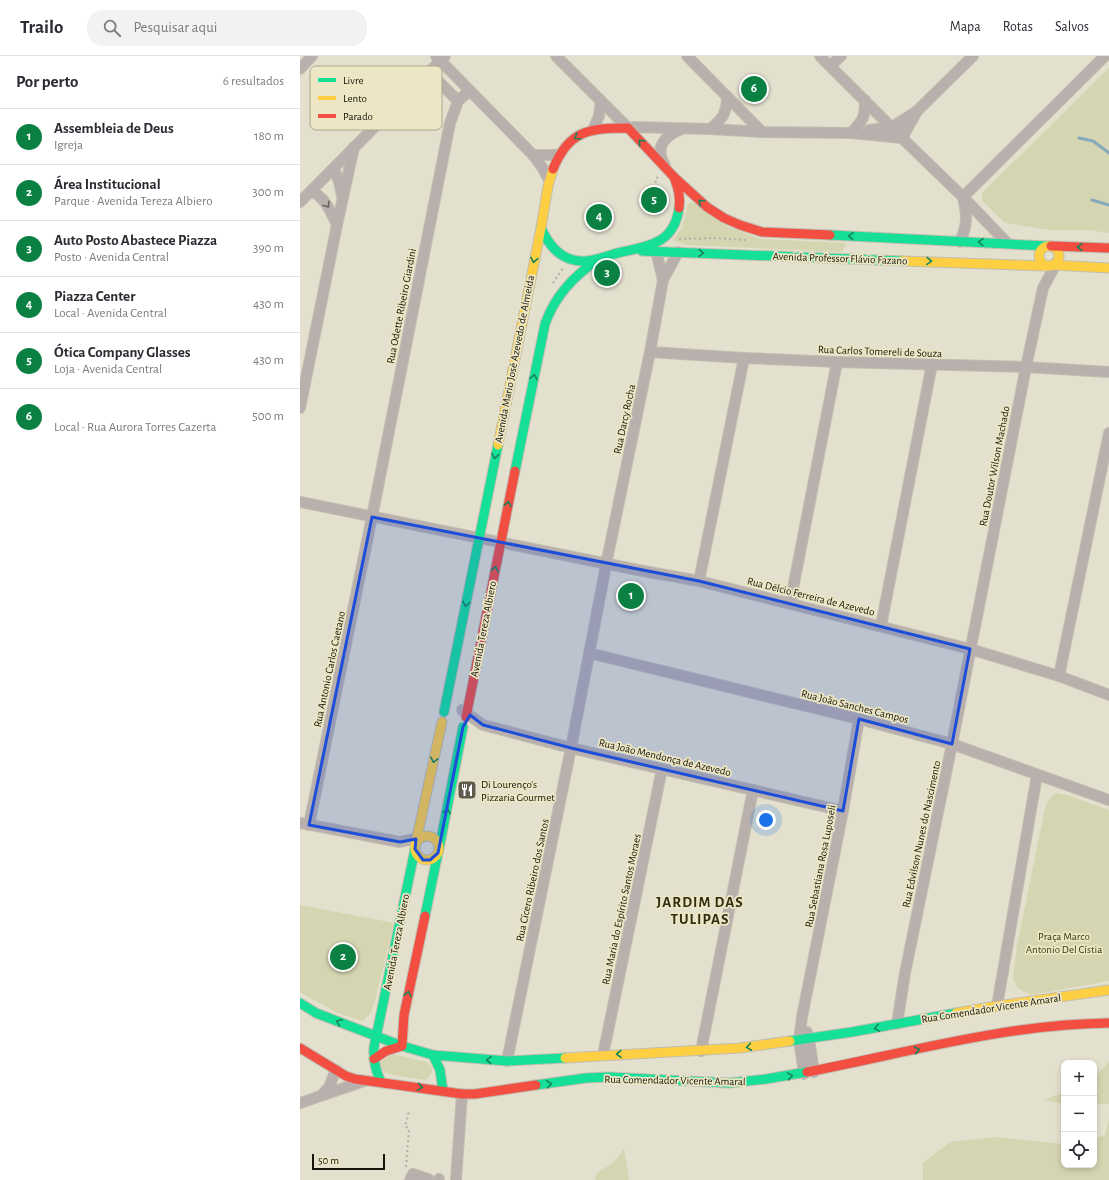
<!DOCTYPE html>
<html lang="pt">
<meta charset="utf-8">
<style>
:root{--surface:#fff;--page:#f2f2f3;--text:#2b2b33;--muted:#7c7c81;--line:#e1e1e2;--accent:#0b8043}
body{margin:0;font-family:"Alegreya Sans","Noto Sans KR",sans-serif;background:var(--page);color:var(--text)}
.controls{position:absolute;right:12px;bottom:12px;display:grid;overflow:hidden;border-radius:8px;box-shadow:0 2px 6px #0003}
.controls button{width:36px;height:36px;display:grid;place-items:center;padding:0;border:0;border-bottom:1px solid var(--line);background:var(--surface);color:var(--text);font:20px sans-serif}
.scale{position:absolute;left:12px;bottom:10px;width:73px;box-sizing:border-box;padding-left:4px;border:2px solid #171409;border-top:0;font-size:11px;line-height:14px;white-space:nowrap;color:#171409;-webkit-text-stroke:3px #ece6c5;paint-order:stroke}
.you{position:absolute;left:466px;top:764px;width:14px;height:14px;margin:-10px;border:3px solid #fff;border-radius:50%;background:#1a73e8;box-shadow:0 0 0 6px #1a73e833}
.badge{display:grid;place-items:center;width:26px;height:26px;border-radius:50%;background:var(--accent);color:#fff;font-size:13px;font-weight:700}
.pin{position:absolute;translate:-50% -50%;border:2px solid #fff;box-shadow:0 1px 4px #0006}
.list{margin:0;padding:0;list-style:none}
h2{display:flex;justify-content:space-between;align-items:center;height:52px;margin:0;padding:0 16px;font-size:17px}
h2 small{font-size:13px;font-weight:400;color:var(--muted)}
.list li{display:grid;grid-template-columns:26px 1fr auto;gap:12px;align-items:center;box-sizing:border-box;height:56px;padding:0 16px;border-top:1px solid var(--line)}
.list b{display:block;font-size:15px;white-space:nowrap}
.list p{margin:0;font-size:13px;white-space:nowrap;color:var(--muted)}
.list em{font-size:13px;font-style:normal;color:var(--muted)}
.icon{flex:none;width:22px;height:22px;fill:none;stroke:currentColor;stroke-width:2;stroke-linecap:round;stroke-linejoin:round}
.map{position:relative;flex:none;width:809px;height:1124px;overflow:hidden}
header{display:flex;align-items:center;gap:24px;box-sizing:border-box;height:56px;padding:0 20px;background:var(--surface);border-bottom:1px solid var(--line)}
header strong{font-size:19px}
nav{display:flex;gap:22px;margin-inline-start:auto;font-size:14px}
.search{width:280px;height:36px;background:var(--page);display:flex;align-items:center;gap:10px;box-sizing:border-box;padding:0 14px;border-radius:16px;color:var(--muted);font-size:15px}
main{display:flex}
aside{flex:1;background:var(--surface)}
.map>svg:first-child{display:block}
.green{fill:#d5d5b2}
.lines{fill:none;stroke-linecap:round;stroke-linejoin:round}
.stream{stroke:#87a9bc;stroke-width:3}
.street-casing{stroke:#c1beb0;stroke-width:12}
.fast-casing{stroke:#c1beb0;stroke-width:11}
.slow-casing{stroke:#c1beb0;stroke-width:11}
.jam-casing{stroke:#c1beb0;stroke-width:11}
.path{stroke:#b3aea8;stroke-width:2;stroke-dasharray:2 3;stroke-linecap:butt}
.street{stroke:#b9b0ae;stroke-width:10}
.fast{stroke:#16e098;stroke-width:9}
.slow{stroke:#ffcf43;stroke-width:9}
.jam{stroke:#f24e42;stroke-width:9}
.oneway{stroke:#168458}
.oneway2{stroke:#68625c}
.marked{fill:#1d4ed8;fill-opacity:0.2;stroke:#1d4ed8;stroke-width:3;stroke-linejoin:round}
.labels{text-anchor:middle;stroke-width:3.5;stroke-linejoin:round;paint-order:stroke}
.street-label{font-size:11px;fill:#171409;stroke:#ece6c5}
.poi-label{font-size:11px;fill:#171409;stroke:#ece6c5;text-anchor:start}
.park-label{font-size:11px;fill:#38390c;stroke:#ece6c5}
.district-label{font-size:15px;font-weight:bold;letter-spacing:1px;fill:#322c11;stroke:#ece6c5}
.key{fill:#ece6c5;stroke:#aca78d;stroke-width:1}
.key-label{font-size:11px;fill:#171409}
</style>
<header>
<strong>Trailo</strong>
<div class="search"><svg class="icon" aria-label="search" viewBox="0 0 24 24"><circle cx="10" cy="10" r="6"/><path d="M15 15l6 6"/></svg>Pesquisar aqui</div>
<nav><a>Mapa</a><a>Rotas</a><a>Salvos</a></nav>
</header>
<main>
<aside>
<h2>Por perto<small>6 resultados</small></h2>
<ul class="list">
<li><span class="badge">1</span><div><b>Assembleia de Deus</b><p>Igreja</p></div><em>180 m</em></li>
<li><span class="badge">2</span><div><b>Área Institucional</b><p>Parque · Avenida Tereza Albiero</p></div><em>300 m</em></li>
<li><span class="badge">3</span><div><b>Auto Posto Abastece Piazza</b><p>Posto · Avenida Central</p></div><em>390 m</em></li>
<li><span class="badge">4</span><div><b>Piazza Center</b><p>Local · Avenida Central</p></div><em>430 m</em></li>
<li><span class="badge">5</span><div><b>Ótica Company Glasses</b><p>Loja · Avenida Central</p></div><em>430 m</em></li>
<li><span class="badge">6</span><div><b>ㅤ</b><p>Local · Rua Aurora Torres Cazerta</p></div><em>500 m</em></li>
</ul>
</aside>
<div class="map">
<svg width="809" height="1124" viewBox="0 0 809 1124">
<rect width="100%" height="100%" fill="#e3e0ce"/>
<g class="green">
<polygon points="809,12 809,177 788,174 750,174 705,167 682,144 682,137"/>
<polygon points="392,146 428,171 460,183 547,187 542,196 386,189 373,184 382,172 388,148"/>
<polygon points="756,737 767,739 809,754 809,925 730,939 718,932 713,923 717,890 745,752 749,743"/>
<polygon points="0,849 94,867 75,945 70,958 62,965 38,957 0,936"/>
<polygon points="92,998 127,1006 132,1012 132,1017 128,1022 125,1024 88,1018 84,1016 79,1007"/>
<polygon points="809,1005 809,1048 794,1048 794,1020 800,1016"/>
<polygon points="764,1036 764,1048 743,1044"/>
<polygon points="809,1063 809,1124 623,1124 623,1107 650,1086 695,1081 764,1088 764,1109 794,1109 794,1083 805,1079"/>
<polygon points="324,1093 329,1124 295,1124 297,1117 313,1107"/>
</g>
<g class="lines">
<g class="stream">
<polyline points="779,82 793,85 809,97"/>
<polyline points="792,144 809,149"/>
</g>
<g class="street-casing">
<g id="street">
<polyline points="136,0 233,99 242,111 249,124"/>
<polyline points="256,0 328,72 334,71 410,73 462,76 551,77 602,82 617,55"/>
<polyline points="387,0 462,76"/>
<polyline points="520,0 602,82 663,141 707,187"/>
<polyline points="530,10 541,0"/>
<polyline points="0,13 12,0"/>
<polyline points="129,16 158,45"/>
<path d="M 410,73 C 423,63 427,56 427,40"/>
<polyline points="293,74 299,60 301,45"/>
<polyline points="569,74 592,71 617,55 673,0"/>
<path d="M 551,77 C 563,64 565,63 565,44"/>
<polyline points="233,99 259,99"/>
<path d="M 365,109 C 353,91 366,79 382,73"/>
<path d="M 33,113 C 39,122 40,129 42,140"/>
<path d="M 11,135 C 25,141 31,156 37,169"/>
<polyline points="663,141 805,0"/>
<polyline points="0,146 145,0"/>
<path d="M 660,186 C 668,167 667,160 663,141"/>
<polyline points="356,195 363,224"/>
<polyline points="350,296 444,302 537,306 726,311 809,316"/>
<polyline points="0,352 37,169 54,91"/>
<polyline points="0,446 338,514 399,525 670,593 759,620 809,639"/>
<polyline points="399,525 444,302"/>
<polyline points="490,548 537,306"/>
<polyline points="581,570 632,308"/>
<polyline points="289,597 559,663 652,688 809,744"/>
<polyline points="759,620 809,377"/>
<polyline points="162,654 183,669 271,692 543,755"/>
<polyline points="0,767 100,786 122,781"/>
<polyline points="9,769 74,451 150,67 158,45 169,35"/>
<polyline points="697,950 737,719"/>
<polyline points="597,968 605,917 652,688 726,311 743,232 757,206"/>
<polyline points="507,976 509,983 514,1016"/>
<polyline points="401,995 453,734"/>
<polyline points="303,999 362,713"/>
<polyline points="207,1005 271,692 308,499 350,296 363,224 378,196"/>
<polyline points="504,1018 499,984 502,961 543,755 559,663"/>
<polyline points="22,1039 29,1031 36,1014"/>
<polyline points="0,1047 64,1025"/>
<polyline points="110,1124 113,1118 128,1123 128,1124"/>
<polyline points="138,1124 139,1123"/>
<polyline points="156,1124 162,1038"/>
</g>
</g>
<g class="fast-casing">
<g id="fast">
<path d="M 241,172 C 247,185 255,198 270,203 C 288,209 301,201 318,197 C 347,190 374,189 379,152"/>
<polyline points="530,179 748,190"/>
<polyline points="342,195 602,205"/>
<path d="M 215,415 L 245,268 C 255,240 273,221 297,204"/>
<polyline points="144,656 198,389"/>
<polyline points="139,793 163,671"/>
<polyline points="125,860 138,797"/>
<polyline points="0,947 16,957 102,990 133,999 207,1005 265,1002"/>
<polyline points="490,985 552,976 656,957"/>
<polyline points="133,999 140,1014 143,1035"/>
<path d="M 81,1026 C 75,1014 73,1004 74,991 L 115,793"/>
<polyline points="236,1029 286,1022 309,1021 429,1027 466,1023 507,1016"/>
</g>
</g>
<g class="slow-casing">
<g id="slow">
<circle cx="749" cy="200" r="10"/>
<polyline points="602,205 747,210"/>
<polyline points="752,209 809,212"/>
<polyline points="198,389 241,172 248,130 253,113"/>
<circle cx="127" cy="792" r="12"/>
<polyline points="116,786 142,666"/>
<polyline points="656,957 697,950 809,934"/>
<polyline points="265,1002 440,992 490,985"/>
</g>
</g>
<g class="jam-casing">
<g id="jam">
<path d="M 253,113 C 269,74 289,72 328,72 L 374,121 C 378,131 381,141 379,152"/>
<polyline points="374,121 407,151 424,162 440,169 462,176 530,179"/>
<polyline points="751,190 809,192"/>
<polyline points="166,661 215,415"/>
<polyline points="0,992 46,1020 55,1023 162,1038 175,1038 236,1029"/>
<polyline points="74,1003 86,995 102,990 104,959 125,860"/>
<path d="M 507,1016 C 606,997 707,968 809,967"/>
</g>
</g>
<g class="path">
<polyline points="358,121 355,124 362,142 369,143"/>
<polyline points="379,183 415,182 446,184"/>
<polyline points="253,227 263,212"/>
<polyline points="106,1111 109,1073 105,1070 109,1055"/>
</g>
<use href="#street" class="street"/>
<use href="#fast" class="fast"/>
<use href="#slow" class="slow"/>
<use href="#jam" class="jam"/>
</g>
<defs><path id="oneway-chevron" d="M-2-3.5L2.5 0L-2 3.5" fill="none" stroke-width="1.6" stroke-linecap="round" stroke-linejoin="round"/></defs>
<g class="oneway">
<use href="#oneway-chevron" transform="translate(277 81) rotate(145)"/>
<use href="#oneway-chevron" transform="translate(341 86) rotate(-133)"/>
<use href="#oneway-chevron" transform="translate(401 146) rotate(-138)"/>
<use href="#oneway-chevron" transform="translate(551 180) rotate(-177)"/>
<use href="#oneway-chevron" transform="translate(681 186) rotate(-178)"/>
<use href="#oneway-chevron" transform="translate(780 191) rotate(-178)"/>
<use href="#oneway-chevron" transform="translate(401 197) rotate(2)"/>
<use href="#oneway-chevron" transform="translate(234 204) rotate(101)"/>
<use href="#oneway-chevron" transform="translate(629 205) rotate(2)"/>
<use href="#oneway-chevron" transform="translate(234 321) rotate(-78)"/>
<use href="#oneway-chevron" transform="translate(195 400) rotate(101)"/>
<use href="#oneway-chevron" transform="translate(208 448) rotate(-79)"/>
<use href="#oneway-chevron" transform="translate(195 513) rotate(-79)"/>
<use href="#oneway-chevron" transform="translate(166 548) rotate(101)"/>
<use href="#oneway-chevron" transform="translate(134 704) rotate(102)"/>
<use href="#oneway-chevron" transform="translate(147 755) rotate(-79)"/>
<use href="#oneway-chevron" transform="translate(108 938) rotate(-78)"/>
<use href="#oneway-chevron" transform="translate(39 966) rotate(-158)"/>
<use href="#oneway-chevron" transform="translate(577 972) rotate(170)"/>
<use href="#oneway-chevron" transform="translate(449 991) rotate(172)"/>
<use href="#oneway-chevron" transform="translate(617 994) rotate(-11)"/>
<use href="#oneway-chevron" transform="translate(319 998) rotate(178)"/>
<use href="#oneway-chevron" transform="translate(189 1004) rotate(-176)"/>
<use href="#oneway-chevron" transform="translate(490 1020) rotate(-10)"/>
<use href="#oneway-chevron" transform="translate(249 1028) rotate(-8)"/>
<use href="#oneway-chevron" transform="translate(120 1031) rotate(9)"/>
</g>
<use class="oneway2" href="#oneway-chevron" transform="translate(27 149) rotate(56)"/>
<path class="marked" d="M 72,461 L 399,525 L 670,593 L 652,688 L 559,663 L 543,755 L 271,692 L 183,669 L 170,659 L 163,671 L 138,797 L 130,804 L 123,804 L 115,793 L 116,783 L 100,786 L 9,769 Z"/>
<defs>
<g id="restaurant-square" transform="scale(1)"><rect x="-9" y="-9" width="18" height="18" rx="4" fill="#5e5b4e" stroke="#ece6c5"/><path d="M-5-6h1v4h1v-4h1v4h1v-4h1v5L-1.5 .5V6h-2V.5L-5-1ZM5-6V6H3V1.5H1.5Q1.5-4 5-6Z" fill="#fff"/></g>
</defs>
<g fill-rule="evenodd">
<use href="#restaurant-square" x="167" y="734"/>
</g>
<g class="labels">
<g class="street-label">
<text transform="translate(540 202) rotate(2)" y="4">Avenida Professor Flávio Fazano</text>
<text transform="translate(101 250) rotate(-79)" y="4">Rua Odette Ribeiro Giardini</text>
<text transform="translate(580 295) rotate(2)" y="4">Rua Carlos Tomereli de Souza</text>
<text transform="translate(214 303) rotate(-79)" y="4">Avenida Mario José Azevedo de Almeida</text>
<text transform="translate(324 363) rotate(-78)" y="4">Rua Darcy Rocha</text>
<text transform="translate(694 410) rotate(-79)" y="4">Rua Doutor Wilson Machado</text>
<text transform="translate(511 540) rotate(14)" y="4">Rua Délcio Ferreira de Azevedo</text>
<text transform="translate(183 573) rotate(-79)" y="4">Avenida Tereza Albiero</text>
<text transform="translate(29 613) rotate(-78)" y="4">Rua Antonio Carlos Caetano</text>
<text transform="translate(555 650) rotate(14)" y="4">Rua João Sanches Campos</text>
<text transform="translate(365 701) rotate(13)" y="4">Rua João Mendonça de Azevedo</text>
<text transform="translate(621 778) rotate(-78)" y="4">Rua Edvilson Nunes do Nascimento</text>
<text transform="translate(520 810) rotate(-79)" y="4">Rua Sebastiana Rosa Luposeli</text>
<text transform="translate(232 824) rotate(-78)" y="4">Rua Cícero Ribeiro dos Santos</text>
<text transform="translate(321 853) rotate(-78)" y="4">Rua Maria do Espírito Santos Moraes</text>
<text transform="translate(96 886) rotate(-79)" y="4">Avenida Tereza Albiero</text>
<text transform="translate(691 952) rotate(-9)" y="4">Rua Comendador Vicente Amaral</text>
<text transform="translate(375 1024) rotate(1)" y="4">Rua Comendador Vicente Amaral</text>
</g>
<g class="poi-label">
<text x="181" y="732">Di Lourenço's<tspan x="181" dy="13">Pizzaria Gourmet</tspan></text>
</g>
<g class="park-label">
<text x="764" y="884">Praça Marco<tspan x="764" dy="13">Antonio Del Cístia</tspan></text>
</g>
<g class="district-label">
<text x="400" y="851">JARDIM DAS<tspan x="400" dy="17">TULIPAS</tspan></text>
</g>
</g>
<rect x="10" y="10" width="132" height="64" rx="6" class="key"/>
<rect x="18" y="22" width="18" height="4" fill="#16e098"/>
<rect x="18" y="40" width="18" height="4" fill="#ffcf43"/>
<rect x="18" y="58" width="18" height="4" fill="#f24e42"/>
<g class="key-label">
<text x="43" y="28">Livre</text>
<text x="43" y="46">Lento</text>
<text x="43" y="64">Parado</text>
</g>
</svg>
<div class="controls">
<button>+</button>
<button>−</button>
<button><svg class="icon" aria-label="locate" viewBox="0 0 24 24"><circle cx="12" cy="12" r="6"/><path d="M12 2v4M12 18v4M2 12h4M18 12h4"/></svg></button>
</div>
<div class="scale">50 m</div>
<div class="you"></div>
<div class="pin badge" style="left:331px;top:540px">1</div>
<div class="pin badge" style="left:43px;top:901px">2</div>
<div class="pin badge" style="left:307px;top:217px">3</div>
<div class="pin badge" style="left:299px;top:161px">4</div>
<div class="pin badge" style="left:354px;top:144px">5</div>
<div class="pin badge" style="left:454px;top:33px">6</div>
</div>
</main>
